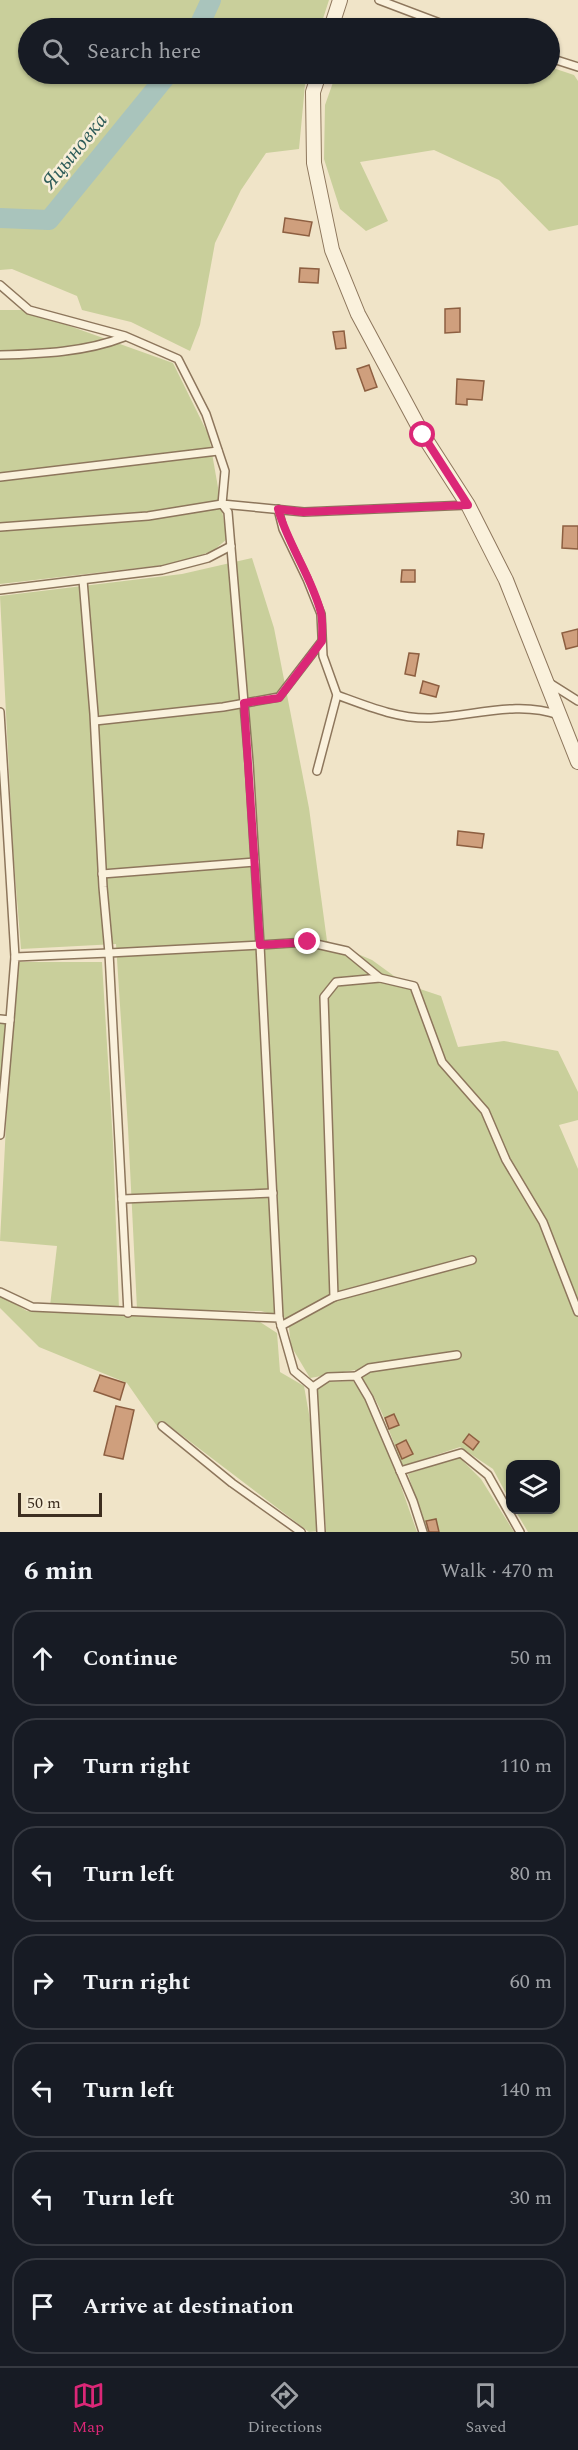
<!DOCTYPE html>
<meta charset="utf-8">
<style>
:root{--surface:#171b24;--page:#20242c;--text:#f1f3f6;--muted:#9ea1a6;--line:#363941;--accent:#db2777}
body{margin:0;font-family:Spectral,serif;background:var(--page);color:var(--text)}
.controls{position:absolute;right:18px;bottom:18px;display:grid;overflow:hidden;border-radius:12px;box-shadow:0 2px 4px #0004}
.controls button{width:54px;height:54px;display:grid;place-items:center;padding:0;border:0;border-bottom:2px solid var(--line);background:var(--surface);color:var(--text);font:30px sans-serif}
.scale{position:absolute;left:18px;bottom:15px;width:84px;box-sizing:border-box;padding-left:6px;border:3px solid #3d2e20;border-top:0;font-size:16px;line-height:21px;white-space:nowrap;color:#3d2e20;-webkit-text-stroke:4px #f7eed8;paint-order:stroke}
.stop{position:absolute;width:18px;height:18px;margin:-14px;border:4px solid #db2777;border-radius:50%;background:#fff}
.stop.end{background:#db2777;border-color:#fff;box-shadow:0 2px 6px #0008}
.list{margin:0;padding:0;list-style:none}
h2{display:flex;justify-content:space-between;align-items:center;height:78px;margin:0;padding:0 24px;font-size:26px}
h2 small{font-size:20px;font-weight:400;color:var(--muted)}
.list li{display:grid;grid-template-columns:39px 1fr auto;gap:18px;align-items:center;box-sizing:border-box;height:96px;margin:0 12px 12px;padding:0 12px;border:2px solid var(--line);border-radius:24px}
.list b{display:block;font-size:22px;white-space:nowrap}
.list em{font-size:20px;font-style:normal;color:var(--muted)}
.icon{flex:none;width:33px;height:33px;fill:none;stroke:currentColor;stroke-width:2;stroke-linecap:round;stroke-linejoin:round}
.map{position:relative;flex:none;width:578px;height:1532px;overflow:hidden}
.search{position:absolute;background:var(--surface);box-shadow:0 2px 4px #0004;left:18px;right:18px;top:18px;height:66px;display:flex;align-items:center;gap:15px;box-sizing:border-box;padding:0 21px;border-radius:33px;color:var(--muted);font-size:22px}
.sheet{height:834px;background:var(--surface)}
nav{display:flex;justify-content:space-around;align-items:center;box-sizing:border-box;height:84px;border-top:2px solid var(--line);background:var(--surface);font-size:16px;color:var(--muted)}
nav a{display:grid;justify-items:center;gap:3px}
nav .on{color:var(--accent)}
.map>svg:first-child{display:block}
.green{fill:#c9cf9b}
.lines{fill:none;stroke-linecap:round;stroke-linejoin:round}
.river{stroke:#a9c4bc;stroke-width:20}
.building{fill:#cf9f7d;stroke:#8d5f41;stroke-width:1.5}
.service-casing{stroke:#8d765c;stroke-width:10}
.minor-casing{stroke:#8d765c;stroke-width:16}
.service{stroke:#faf1dc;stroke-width:7}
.minor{stroke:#faf1dc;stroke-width:14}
.route{stroke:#db2777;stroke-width:8}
.labels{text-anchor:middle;stroke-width:5;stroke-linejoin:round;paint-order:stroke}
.water-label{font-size:21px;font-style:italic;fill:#2f5d5a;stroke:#f7eed8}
</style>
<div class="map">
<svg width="578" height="1532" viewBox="0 0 578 1532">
<rect width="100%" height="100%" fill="#f0e4c8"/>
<g class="green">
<polygon points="0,0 329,0 320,28 28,28 28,74 306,74 299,149 266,153 241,190 215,243 200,325 190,351 131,322 82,310 77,296 12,269 0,270"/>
<polygon points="550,67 574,75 578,81 578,225 549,231 499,180 434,150 360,162 388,221 366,231 340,209 324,159 325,105 336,74 378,74 394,82 412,74 550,74"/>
<polygon points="0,310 25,310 173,363 209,436 227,539 214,550 181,563 0,584"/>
<path d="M 252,558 L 274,628 L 309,808 L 327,941 L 372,960 L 405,984 L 441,996 L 458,1047 L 504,1041 L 558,1051 L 578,1092 L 578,1120 L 559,1125 L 578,1169 L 578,1532 L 528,1532 L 515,1510 L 556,1510 L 556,1464 L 510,1464 L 510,1501 L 493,1469 L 460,1447 L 403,1466 C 390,1435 379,1395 355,1370 L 310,1378 L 291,1346 L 288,1319 L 261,1311 L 137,1309 L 128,1128 L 116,944 L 21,949 L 13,850 L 0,596 L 182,574 Z"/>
<polygon points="19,962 102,962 113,1143 119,1309 50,1306 57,1246 0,1241 11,1029"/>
<polygon points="0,1024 7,1024 0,1094"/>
<polygon points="0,1295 27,1311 260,1322 277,1333 280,1372 304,1386 312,1431 318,1531 309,1532 163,1421 157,1426 127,1383 39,1347 0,1308"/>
<polygon points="353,1381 366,1400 397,1475 417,1532 326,1532 317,1387 328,1382"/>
<polygon points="459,1457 481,1479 514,1532 426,1532 408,1474"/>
</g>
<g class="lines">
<g class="river">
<polyline points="198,28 211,0"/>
<polyline points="0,218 49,220 168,74"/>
</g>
</g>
<g class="building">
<polygon points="285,218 312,222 309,236 283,232"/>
<polygon points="300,268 319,269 318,283 299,282"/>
<polygon points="460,308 460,332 445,333 445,309"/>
<polygon points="344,331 346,348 336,349 333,332"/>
<polygon points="369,365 377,387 365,391 357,369"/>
<polygon points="457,379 484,381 482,400 467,399 467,405 456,404"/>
<polygon points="563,526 578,526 578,549 562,548"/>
<polygon points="402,570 415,570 415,582 401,582"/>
<polygon points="578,629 578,646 566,649 562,633"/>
<polygon points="409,653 419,654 415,676 405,674"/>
<polygon points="423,681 439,686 436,697 420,693"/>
<polygon points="458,831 484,834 482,848 457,845"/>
<polygon points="100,1375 125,1383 120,1400 94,1391"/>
<polygon points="116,1406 134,1410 123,1459 104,1455"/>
<polygon points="394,1414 399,1425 389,1429 385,1418"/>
<polygon points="469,1434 479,1442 473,1450 463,1442"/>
<polygon points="406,1440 413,1454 402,1459 396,1445"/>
<polygon points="436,1519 439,1532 429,1532 426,1521"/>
</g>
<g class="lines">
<g class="service-casing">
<g id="service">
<polyline points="379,0 453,28"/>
<polyline points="550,58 578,67"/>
<polyline points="0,285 29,310 125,336 178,359 206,414 225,471 222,504 304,512 468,505"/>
<path d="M 0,355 C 41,354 86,352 124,337"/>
<polyline points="0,477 218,451"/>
<path d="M 278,509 L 283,529 L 307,579 L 321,614 L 323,656 L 337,695 C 367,706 398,719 431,718 C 474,716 518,700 559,715"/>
<polyline points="0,527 148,516 222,504 228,512 249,763 260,945 109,953 103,887 94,714 83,580"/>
<polyline points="0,590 162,570 208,558 231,546"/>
<polyline points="548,682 578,701"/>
<polyline points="0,712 15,957"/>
<polyline points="95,721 223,707 279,697 322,641"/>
<polyline points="317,771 337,695"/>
<polyline points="102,874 255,862"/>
<polyline points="0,1019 10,1020 0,1135"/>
<polyline points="10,1020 15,957 109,953 128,1313"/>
<polyline points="122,1199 273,1193"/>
<polyline points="0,1292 32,1307 279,1318 294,1371 313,1387 321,1532"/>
<polyline points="334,1297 472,1260"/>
<polyline points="279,1318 260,945 307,942 347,951 380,978 414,986 442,1062 485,1111 506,1160 543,1222 578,1312"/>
<polyline points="281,1326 334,1297 324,997 336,982 380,978"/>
<polyline points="356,1376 369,1368 457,1355"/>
<polyline points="313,1387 328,1377 356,1376 369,1398 413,1501 423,1532"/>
<polyline points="162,1426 232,1483 301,1532"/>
<polyline points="400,1471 461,1453 488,1475 520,1532"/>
</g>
</g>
<g class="minor-casing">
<g id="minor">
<polyline points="331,28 340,0"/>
<polyline points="319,74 313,92 314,163 332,250 358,314 423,435 468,505 506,580 578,762"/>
</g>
</g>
<use href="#service" class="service"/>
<use href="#minor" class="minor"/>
</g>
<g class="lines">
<path class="route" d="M 308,942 L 260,945 L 244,703 L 279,698 L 322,641 C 322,632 323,622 321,613 C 312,577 288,545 278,509 L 303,512 L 468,505 L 423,435"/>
</g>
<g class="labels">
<g class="water-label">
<text transform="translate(74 151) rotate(-51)" y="7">Яцыновка</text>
</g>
</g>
</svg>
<div class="controls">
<button><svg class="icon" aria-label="layers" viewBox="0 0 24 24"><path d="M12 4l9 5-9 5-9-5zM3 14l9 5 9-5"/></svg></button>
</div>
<div class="scale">50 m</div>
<div class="stop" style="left:423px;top:435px"></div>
<div class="stop end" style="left:308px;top:942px"></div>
<div class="search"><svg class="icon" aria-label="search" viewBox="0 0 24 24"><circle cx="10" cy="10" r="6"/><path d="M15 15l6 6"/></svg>Search here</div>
</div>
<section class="sheet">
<h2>6 min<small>Walk · 470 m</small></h2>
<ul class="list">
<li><svg class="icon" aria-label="ahead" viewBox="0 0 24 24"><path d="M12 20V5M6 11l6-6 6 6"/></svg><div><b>Continue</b></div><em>50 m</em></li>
<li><svg class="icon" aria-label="right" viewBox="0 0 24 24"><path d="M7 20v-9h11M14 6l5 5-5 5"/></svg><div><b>Turn right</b></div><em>110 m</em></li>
<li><svg class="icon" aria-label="left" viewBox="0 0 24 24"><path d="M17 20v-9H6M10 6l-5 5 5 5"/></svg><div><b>Turn left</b></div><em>80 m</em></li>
<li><svg class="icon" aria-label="right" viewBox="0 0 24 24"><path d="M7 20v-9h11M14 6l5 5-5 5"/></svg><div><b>Turn right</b></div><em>60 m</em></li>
<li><svg class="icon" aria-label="left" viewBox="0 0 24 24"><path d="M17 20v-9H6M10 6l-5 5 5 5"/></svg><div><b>Turn left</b></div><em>140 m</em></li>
<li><svg class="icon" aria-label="left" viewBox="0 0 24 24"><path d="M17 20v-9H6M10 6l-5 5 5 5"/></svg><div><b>Turn left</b></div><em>30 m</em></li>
<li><svg class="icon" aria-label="arrive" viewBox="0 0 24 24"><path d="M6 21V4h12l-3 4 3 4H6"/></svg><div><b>Arrive at destination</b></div></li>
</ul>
</section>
<nav>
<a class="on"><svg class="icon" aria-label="map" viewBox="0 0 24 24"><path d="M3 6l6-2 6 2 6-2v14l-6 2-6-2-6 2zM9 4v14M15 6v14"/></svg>Map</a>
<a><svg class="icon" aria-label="directions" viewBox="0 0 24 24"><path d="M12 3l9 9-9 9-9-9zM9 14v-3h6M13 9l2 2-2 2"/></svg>Directions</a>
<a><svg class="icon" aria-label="saved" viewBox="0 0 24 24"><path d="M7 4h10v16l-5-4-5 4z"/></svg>Saved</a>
</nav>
